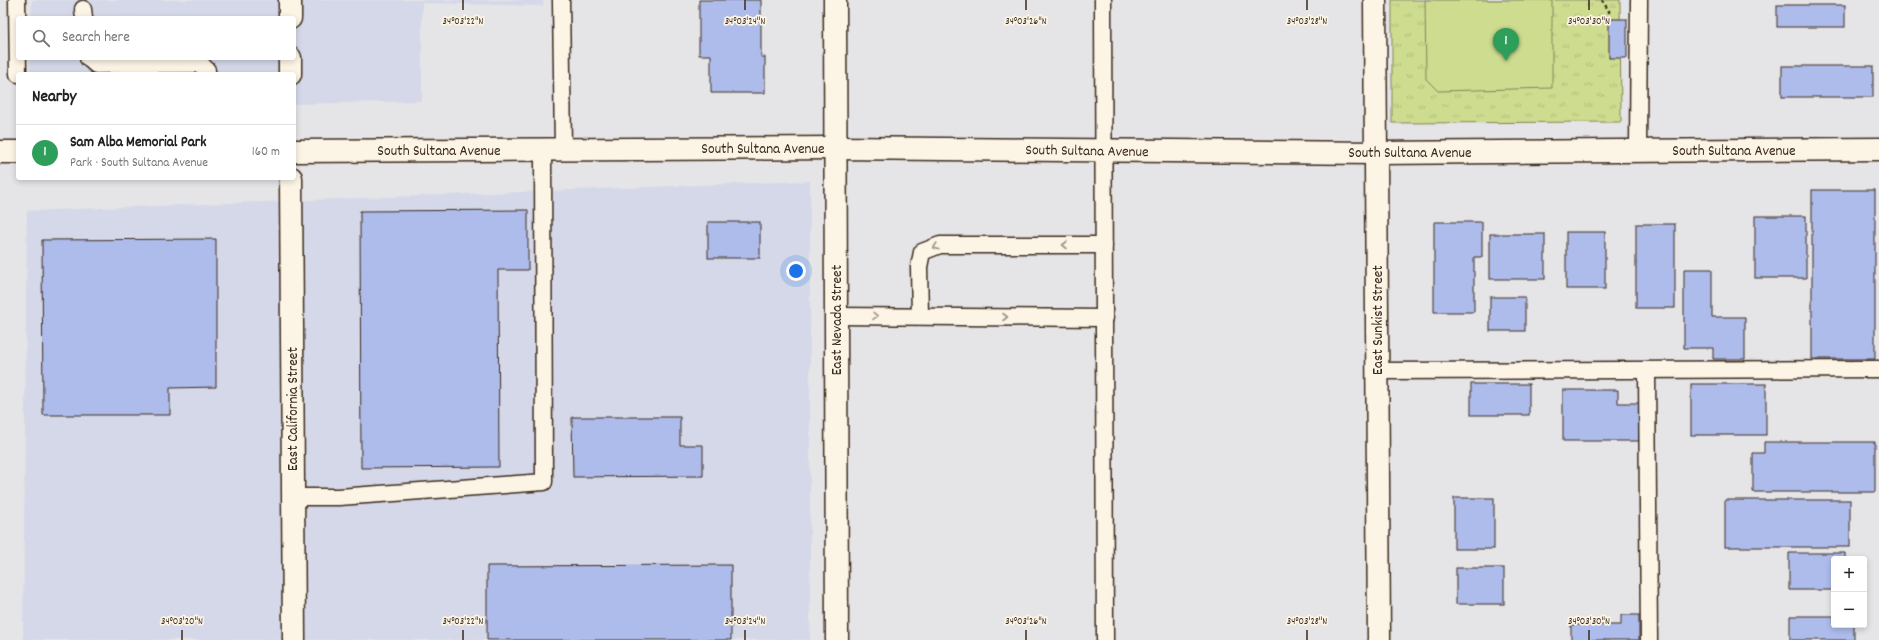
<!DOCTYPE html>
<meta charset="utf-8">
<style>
:root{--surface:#fff;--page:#f6f6f6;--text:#222;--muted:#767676;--line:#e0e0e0;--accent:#ea580c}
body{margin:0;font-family:Dekko,sans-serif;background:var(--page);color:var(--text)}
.controls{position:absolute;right:12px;bottom:12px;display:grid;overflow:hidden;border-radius:4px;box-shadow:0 2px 6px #0003}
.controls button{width:36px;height:36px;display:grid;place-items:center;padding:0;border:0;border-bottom:1px solid var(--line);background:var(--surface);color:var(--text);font:20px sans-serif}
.you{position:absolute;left:796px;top:271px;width:14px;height:14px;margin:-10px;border:3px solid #fff;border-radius:50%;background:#1a73e8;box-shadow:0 0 0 6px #1a73e833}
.badge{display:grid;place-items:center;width:26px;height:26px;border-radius:50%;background:var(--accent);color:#fff;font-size:13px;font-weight:700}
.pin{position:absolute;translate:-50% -33px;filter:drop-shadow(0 1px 2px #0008)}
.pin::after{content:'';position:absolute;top:21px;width:14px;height:12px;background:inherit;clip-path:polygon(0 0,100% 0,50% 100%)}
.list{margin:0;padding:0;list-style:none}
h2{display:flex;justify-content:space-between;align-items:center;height:52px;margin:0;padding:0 16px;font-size:17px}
h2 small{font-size:13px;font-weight:400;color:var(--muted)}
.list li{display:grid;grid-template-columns:26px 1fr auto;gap:12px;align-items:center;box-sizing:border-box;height:56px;padding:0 16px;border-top:1px solid var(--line)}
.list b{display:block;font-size:15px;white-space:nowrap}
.list p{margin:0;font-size:13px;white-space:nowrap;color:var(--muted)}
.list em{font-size:13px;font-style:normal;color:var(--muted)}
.icon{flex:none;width:22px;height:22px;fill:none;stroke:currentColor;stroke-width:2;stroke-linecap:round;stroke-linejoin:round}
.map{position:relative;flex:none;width:1879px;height:640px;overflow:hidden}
.search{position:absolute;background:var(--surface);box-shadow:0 2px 6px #0003;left:16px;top:16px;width:280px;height:44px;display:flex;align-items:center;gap:10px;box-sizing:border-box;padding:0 14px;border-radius:4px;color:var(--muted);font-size:15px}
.panel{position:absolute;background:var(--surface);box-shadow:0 2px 6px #0003;left:16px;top:72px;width:280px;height:108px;border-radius:4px}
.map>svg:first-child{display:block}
.built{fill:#d4d8e8}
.park{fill:url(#park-tufts);stroke:#848356}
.pitch{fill:#cddc8f;stroke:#848356}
.building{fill:#aebcec;stroke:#3b2a1e}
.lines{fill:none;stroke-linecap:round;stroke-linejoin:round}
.lane-casing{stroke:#3b2a1e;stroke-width:19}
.street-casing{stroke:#3b2a1e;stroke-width:25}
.secondary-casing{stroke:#3b2a1e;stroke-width:25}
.path{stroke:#3b2a1e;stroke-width:2.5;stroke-dasharray:3 3;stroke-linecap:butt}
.lane{stroke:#fcf5e5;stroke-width:16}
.street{stroke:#fcf5e5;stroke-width:22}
.secondary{stroke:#fcf5e5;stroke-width:22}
.oneway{stroke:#9c9082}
.ticks{fill:none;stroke:#3b2a1e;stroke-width:1.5}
.labels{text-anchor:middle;stroke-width:3.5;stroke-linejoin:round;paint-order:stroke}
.street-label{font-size:15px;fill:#3b2a1e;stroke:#fcf5e5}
.ticks-label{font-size:10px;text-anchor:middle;fill:#3b2a1e;stroke:#fcf5e5;stroke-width:3.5;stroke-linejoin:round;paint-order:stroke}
</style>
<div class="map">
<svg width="1879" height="640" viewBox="0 0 1879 640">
<defs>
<pattern id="park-tufts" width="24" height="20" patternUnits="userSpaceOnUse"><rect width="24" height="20" fill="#cddc8f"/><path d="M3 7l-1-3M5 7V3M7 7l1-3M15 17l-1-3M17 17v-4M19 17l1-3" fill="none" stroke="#b1bd7b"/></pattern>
</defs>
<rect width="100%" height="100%" fill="#e5e4e7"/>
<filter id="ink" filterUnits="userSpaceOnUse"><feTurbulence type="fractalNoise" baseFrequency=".025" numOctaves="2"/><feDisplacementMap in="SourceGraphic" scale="8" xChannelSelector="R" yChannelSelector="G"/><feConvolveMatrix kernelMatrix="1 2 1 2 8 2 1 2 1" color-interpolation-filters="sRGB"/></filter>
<g filter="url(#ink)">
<g class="built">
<polygon points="32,0 543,0 543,6 422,3 422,101 294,104 294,74 30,74 30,58 294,58 294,18 31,18"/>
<polygon points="810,181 810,640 23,640 27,211"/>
</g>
<polygon class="park" points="1392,0 1620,0 1621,122 1392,123"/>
<polygon class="pitch" points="1425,0 1552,0 1552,88 1438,91 1426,79"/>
<g class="building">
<polygon points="699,0 761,0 761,57 765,57 765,93 711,93 711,55 699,55"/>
<rect x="1777" y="5" width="68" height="22"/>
<rect x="1609" y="19" width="18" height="39"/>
<rect x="1782" y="66" width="91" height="31"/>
<rect x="1812" y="190" width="63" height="169"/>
<polygon points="528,210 528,270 498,270 499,467 361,468 360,211"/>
<rect x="1755" y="216" width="51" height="62"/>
<rect x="708" y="222" width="52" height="36"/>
<polygon points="1434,222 1482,222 1482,257 1474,257 1474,312 1434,312"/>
<rect x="1636" y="224" width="39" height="84"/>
<rect x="1566" y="232" width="39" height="57"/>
<rect x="1490" y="234" width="55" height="45"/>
<polygon points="216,239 216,387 170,388 170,415 43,415 42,240"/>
<polygon points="1684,269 1712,269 1712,317 1745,317 1745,359 1713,359 1713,348 1684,348"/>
<rect x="1490" y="297" width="35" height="34"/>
<rect x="1471" y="384" width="58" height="31"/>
<rect x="1691" y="384" width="75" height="51"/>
<polygon points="1563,390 1618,390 1618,403 1639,403 1639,441 1563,441"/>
<polygon points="572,417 680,417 680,445 703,445 703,476 573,477"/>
<polygon points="1764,442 1875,442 1875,492 1753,492 1753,453 1764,453"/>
<rect x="1454" y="498" width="40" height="51"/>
<rect x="1725" y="500" width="125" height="47"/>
<polygon points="1789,553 1845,553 1845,559 1834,559 1834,590 1789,590"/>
<polygon points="731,565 731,640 487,640 487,566"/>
<rect x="1456" y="568" width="48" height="36"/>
<polygon points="1621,615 1639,615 1639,640 1571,640 1571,625 1621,625"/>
<polygon points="1790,616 1834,616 1834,625 1854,625 1854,640 1790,640"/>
</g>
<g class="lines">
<g class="lane-casing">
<g id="lane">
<polyline points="17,0 18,74"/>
<polyline points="561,0 563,149"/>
<polyline points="1103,0 1105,640"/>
<polyline points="83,9 84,18"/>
<polyline points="88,58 96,65 201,64 207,70 207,74"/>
<polyline points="1638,151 1639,0"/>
<polyline points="836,316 1105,318"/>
<polyline points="920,316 919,267 922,252 940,245 1104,245"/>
<polyline points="1647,370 1649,640"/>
<polyline points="1377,371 1879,369"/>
<polyline points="293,497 339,497 544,482 543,149"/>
</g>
</g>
<g class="street-casing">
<g id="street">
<polyline points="290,0 290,18"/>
<polyline points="835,0 837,640"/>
<polyline points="1375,0 1379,640"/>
<polyline points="290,58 290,74"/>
<polyline points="291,178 294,640"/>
</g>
</g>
<g class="secondary-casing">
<g id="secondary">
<polyline points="294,151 836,148 1376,153 1879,149"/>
<polyline points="0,152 18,152"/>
</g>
</g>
<polyline class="path" points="1602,0 1609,11 1609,19"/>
<use href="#lane" class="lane"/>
<use href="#street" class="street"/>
<use href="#secondary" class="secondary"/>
</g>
<defs><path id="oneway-chevron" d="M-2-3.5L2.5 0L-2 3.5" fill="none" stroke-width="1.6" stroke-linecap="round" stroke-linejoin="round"/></defs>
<g class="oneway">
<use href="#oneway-chevron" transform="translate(1065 245) rotate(180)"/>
<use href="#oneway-chevron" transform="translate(936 247) rotate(163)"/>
<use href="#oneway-chevron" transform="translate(875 316) rotate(1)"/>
<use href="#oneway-chevron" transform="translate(1005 317)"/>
</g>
</g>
<path class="ticks" d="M 463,0 L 463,10M 745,0 L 745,10M 1026,0 L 1026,10M 1307,0 L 1307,10M 1589,0 L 1589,10M 182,630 L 182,640M 463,630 L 463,640M 745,630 L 745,640M 1026,630 L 1026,640M 1307,630 L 1307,640M 1589,630 L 1589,640"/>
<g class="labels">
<g class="street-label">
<text x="763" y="153">South Sultana Avenue</text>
<text x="439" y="155">South Sultana Avenue</text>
<text transform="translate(1087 150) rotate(1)" y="5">South Sultana Avenue</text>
<text x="1734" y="155">South Sultana Avenue</text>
<text x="1410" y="157">South Sultana Avenue</text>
<text transform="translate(836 320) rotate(-90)" y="5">East Nevada Street</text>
<text transform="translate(1377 320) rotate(-90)" y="5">East Sunkist Street</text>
<text transform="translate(292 409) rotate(-90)" y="5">East California Street</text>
</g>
</g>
<g class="ticks-label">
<text x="463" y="24">34°03'22"N</text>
<text x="745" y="24">34°03'24"N</text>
<text x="1026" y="24">34°03'26"N</text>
<text x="1307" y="24">34°03'28"N</text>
<text x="1589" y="24">34°03'30"N</text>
<text x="182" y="624">34°03'20"N</text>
<text x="463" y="624">34°03'22"N</text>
<text x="745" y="624">34°03'24"N</text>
<text x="1026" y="624">34°03'26"N</text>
<text x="1307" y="624">34°03'28"N</text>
<text x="1589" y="624">34°03'30"N</text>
</g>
</svg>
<div class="controls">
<button>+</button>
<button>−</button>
</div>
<div class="you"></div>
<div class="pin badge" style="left:1506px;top:61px;background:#2e9e5b">1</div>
<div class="search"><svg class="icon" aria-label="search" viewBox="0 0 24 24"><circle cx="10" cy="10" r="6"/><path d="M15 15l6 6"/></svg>Search here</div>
<section class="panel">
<h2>Nearby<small></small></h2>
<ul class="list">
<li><span class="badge" style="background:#2e9e5b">1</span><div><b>Sam Alba Memorial Park</b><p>Park · South Sultana Avenue</p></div><em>160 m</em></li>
</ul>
</section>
</div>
